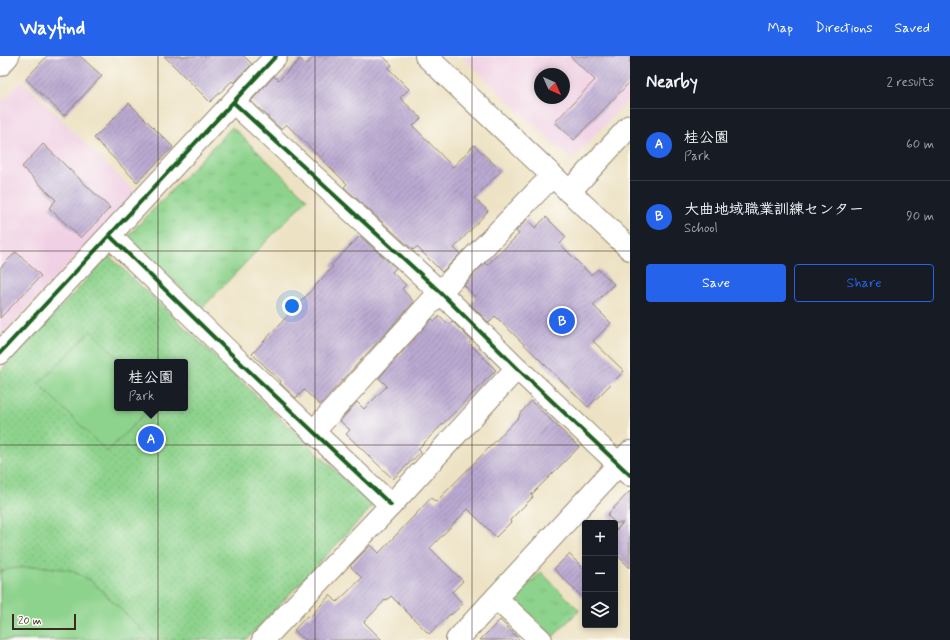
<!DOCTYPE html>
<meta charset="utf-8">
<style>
:root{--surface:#171b24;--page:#20242c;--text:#f1f3f6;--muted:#9ea1a6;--line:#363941;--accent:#2563eb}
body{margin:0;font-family:Mynerve,"Klee One",sans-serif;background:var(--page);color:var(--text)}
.controls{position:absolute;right:12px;bottom:12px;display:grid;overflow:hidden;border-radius:4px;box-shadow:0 2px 6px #0003}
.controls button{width:36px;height:36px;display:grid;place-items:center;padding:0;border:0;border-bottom:1px solid var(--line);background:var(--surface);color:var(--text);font:20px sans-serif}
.compass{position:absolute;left:534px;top:12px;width:36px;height:36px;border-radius:50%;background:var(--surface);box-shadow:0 2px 6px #0003;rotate:135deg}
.scale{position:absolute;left:12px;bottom:10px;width:64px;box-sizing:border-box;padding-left:4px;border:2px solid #3b2a1e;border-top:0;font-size:11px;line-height:14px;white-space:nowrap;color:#3b2a1e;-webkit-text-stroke:3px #fdfcf7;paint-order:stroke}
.you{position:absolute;left:292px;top:250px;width:14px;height:14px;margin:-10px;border:3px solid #fff;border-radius:50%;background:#1a73e8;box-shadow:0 0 0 6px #1a73e833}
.badge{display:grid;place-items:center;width:26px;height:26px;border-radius:50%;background:var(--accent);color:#fff;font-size:13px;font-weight:700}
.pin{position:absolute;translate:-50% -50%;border:2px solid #fff;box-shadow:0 1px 4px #0006}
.popup{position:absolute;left:114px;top:303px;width:74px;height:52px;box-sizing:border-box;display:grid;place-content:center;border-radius:4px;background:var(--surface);filter:drop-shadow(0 1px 3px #0005);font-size:13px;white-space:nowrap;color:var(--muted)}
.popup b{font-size:15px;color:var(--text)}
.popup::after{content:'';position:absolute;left:50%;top:100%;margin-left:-8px;border:8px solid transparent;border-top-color:var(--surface)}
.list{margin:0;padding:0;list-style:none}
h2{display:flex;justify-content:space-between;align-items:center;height:52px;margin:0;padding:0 16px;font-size:17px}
h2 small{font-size:13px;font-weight:400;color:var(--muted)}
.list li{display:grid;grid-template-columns:26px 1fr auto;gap:12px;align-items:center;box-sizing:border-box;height:72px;padding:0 16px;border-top:1px solid var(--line)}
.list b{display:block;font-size:15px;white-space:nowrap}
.list p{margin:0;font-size:13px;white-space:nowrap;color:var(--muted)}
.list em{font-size:13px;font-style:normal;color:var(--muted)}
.actions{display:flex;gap:8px;padding:12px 16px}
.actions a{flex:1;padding:9px 0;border:1px solid var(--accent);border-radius:4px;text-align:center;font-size:14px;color:var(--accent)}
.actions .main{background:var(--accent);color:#fff}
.icon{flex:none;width:22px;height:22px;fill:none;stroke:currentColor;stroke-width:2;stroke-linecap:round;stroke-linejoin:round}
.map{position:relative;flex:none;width:630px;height:584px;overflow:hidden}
header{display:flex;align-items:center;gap:24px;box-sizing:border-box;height:56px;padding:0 20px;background:var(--accent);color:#fff}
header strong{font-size:19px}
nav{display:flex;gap:22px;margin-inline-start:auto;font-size:14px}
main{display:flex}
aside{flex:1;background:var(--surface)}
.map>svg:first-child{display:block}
.built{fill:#f0d0e4;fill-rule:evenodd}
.grass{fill:url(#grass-tufts);stroke:#647e56}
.park{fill:url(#park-dots);stroke:#647e56;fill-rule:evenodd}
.garden{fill:#8ed38d;stroke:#647e56}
.building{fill:url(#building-hatch)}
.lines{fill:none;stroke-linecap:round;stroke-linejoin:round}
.minor-casing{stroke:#948671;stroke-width:24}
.major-casing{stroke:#948671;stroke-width:24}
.minor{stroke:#fff;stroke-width:22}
.major{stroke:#fff;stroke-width:22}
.cycleway-casing{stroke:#fdfcf7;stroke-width:6}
.cycleway{stroke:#1b5e20;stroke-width:4}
.grid{fill:none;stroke:#3b2a1e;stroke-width:1;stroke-opacity:0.55}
</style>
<header>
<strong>Wayfind</strong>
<nav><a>Map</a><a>Directions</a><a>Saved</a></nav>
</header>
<main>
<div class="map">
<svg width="630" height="584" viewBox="0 0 630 584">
<defs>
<pattern id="grass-tufts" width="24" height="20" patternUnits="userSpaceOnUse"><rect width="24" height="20" fill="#8ed38d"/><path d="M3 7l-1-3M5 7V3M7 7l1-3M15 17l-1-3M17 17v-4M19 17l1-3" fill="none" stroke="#7bb579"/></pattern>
<pattern id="park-dots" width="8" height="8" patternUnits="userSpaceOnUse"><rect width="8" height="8" fill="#8ed38d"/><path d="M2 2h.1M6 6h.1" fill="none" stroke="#7bb579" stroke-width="1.8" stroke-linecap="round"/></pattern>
<pattern id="building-hatch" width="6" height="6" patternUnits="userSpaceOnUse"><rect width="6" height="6" fill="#baa9d1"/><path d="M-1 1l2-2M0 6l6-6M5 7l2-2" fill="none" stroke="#988aa9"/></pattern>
</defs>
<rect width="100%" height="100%" fill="#fdfcf7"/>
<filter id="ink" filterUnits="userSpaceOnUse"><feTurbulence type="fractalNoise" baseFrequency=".025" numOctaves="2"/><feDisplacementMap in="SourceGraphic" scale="8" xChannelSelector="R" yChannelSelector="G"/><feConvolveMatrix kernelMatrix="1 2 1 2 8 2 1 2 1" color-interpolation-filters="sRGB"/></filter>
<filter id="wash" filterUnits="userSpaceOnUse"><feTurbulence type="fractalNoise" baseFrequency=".012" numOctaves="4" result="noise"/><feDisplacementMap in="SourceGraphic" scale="16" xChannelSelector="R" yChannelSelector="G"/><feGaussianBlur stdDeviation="0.9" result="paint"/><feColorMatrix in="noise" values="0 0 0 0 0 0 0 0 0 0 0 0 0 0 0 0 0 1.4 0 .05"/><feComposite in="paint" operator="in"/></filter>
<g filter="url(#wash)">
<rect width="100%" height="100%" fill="#ede2c4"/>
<g class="built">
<path d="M 461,0 L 630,0 L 630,42 L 572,104 ZM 540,18 L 564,18 L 564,42 L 540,42 Z"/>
<polygon points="22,25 136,137 0,281 0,48"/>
</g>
<g class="grass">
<polygon points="232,71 307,143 202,252 127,181"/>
<polygon points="541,516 579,554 553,581 514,543"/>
</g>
<path class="park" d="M 109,200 L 373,450 L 246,584 L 0,584 L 0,316 ZM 117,306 L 185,306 L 185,352 L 117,352 Z"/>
<g class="garden">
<polygon points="91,275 122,306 117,306 117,352 150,352 107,396 39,328"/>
<polygon points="39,510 70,514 90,524 153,584 0,584 0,516 9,513"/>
</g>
<g id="blocks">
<g class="building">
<polygon points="47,0 80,0 102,20 64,60 26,23"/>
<polygon points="164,0 244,0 252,8 234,27 232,25 210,46"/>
<polygon points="315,0 383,0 392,9 388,12 409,33 400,42 421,62 413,70 453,111 474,89 501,115 474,142 488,155 454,192 460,198 442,216 417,191 413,194 344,131 347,128 286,68 281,73 251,45 274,20 279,24 300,3 306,9"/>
<polygon points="570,0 630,0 630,26 574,84 555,66 595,24"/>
<polygon points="129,47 173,91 137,126 94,82"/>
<polygon points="43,88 110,152 81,182 49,152 56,144 22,111"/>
<polygon points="546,161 566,181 560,188 591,219 598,213 614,228 593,249 611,267 593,285 624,315 588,351 495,260 489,267 470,248 476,242 464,229 485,207 487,209 519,178 516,175 527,163 535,172"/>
<polygon points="360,180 396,212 392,216 406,229 402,233 414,246 320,349 304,334 296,342 280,327 281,325 252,298 333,211 331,209"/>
<polygon points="16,196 41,220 0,262 0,212"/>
<polygon points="440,260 449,269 452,265 471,284 469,287 496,314 418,393 421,396 393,423 346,378 350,374 340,365 357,346 364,353 387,330 379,322 432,263 435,265"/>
<polygon points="531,345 579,391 531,439 533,441 510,464 511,466 496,481 468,453 430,492 463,525 452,536 463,548 451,559 450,558 429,578 391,540 387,544 386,543 364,566 382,584 305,584 294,574 307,560 309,562 330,539 337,546 362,522 350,510 371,489 379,497 431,442 436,446 520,360 519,359"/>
<polygon points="630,435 630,512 615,497 615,475 623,467 615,467 607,459"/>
<polygon points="569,498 585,514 585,544 554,513"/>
<polygon points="500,564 520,584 480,584"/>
</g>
</g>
</g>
<g filter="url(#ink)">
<use href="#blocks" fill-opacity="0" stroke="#948671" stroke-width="1"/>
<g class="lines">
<g class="minor-casing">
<g id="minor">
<polyline points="426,0 630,193"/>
<polyline points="234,47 440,236 517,312 630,419"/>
<polyline points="569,136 630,70"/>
<polyline points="110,180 229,296 391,449"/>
<polyline points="0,297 276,0"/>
<polyline points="314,375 440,236 552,120"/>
<polyline points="496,542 541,584"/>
<polyline points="263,584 391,449 517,312"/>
<polyline points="457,584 630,396"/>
</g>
</g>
<g class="major-casing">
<polyline id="major" points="0,9 8,0"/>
</g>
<use href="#minor" class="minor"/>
<use href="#major" class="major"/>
<g class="cycleway-casing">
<g id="cycleway">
<polyline points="234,47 440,236 517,312 630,419"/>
<polyline points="110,180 229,296 391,449"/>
<polyline points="0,297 276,0"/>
</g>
</g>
<use href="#cycleway" class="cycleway"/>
</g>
</g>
<path class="grid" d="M 158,0 L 158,584M 315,0 L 315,584M 472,0 L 472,584M 0,195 L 630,195M 0,389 L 630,389"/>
</svg>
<div class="controls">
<button>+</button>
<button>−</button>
<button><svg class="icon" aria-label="layers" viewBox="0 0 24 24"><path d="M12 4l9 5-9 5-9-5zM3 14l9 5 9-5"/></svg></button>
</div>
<svg class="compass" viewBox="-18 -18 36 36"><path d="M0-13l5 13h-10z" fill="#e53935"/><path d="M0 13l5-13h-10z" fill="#9ea1a6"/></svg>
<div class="scale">20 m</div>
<div class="you"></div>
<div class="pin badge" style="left:151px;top:383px">A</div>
<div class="popup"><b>桂公園</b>Park</div>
<div class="pin badge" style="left:562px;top:265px">B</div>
</div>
<aside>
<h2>Nearby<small>2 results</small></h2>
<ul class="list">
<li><span class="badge">A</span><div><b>桂公園</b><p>Park</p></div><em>60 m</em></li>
<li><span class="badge">B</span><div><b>大曲地域職業訓練センター</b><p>School</p></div><em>90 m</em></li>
</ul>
<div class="actions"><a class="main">Save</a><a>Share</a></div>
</aside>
</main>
